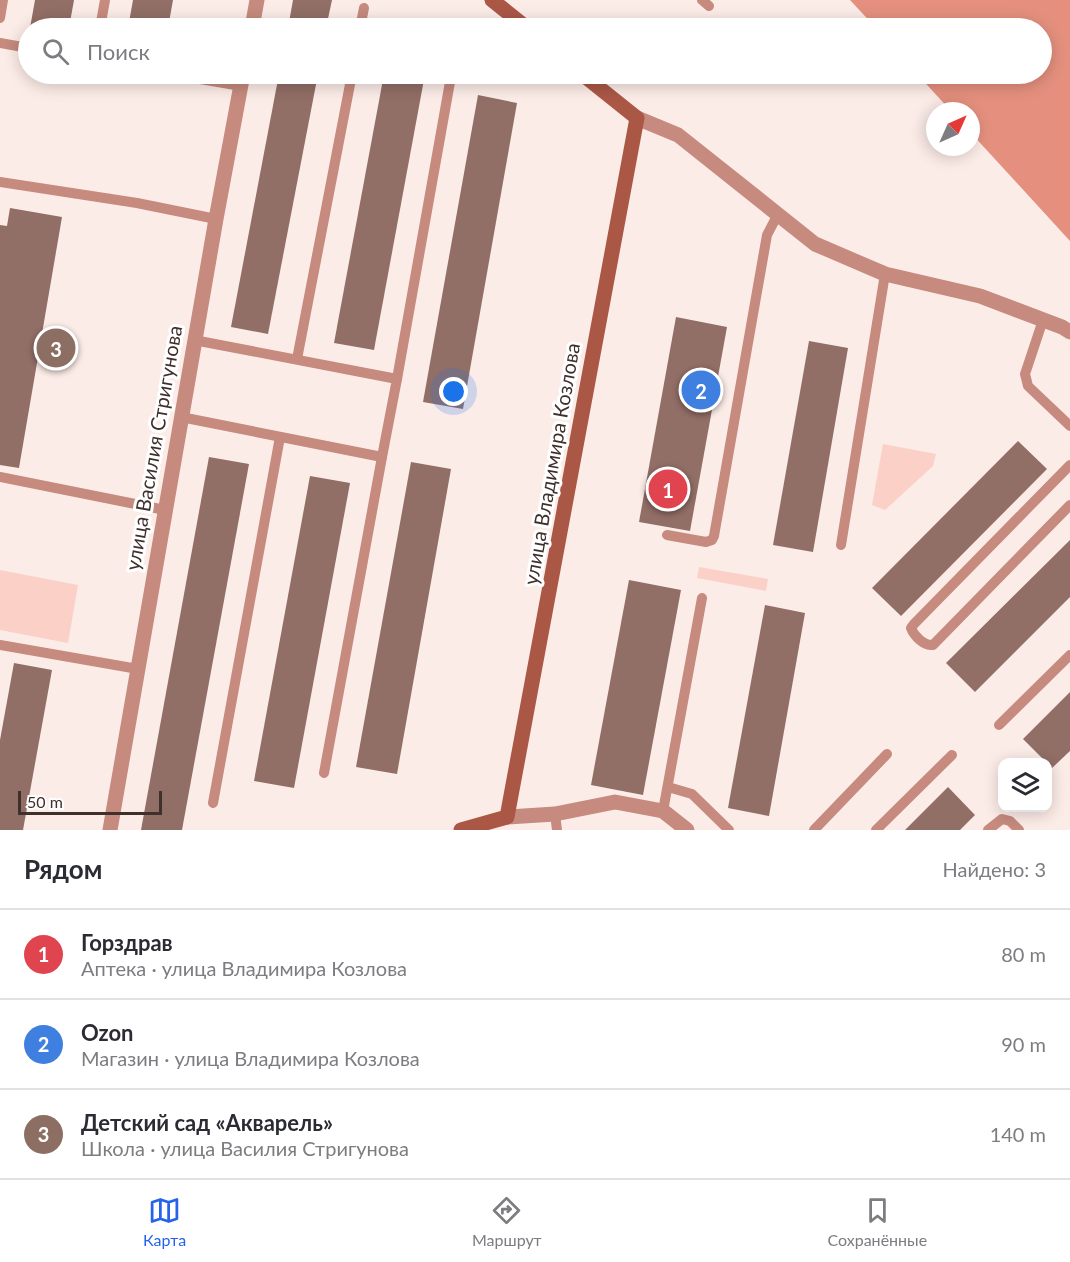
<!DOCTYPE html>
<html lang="ru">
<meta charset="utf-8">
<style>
:root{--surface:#fff;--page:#f2f2f3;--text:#2b2b33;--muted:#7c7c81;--line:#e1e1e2;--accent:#2563eb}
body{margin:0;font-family:Lato,sans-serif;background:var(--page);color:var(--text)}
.controls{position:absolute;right:18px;bottom:18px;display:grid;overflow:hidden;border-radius:12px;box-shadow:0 3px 15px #0003}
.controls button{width:54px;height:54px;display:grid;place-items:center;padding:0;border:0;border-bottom:2px solid var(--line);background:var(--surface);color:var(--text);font:30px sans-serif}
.compass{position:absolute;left:926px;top:102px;width:54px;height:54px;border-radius:50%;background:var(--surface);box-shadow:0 3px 15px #0003;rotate:45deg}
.scale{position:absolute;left:18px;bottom:15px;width:144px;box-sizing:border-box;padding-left:6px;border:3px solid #3f302c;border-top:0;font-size:16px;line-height:21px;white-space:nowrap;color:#3f302c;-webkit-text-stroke:4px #fff;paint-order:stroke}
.you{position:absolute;left:454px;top:392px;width:21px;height:21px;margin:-15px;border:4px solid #fff;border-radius:50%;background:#1a73e8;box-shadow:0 0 0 9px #1a73e833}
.badge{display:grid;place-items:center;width:39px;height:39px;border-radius:50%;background:var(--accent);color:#fff;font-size:20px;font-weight:700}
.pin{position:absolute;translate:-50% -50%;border:3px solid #fff;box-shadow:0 2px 6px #0006}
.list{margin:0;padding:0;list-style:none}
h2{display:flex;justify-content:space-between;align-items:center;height:78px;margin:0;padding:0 24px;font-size:26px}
h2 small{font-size:20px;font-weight:400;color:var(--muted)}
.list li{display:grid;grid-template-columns:39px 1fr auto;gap:18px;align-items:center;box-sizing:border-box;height:90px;padding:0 24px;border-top:2px solid var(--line)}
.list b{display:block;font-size:22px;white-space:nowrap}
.list p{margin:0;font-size:20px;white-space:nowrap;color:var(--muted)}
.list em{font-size:20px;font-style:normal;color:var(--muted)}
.icon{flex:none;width:33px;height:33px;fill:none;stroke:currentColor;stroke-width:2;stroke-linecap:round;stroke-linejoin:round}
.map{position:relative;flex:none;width:1070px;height:830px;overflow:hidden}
.search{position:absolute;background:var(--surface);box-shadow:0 3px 15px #0003;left:18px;right:18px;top:18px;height:66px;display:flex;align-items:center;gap:15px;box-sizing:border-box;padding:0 21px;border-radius:33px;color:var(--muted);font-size:22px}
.sheet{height:348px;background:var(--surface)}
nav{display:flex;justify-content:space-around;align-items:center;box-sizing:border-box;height:84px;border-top:2px solid var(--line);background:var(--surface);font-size:16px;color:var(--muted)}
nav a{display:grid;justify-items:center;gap:3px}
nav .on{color:var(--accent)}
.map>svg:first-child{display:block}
.green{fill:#fad0c7}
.forest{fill:#e5907e}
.building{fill:#916e66}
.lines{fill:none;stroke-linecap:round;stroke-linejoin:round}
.lane{stroke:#c68a7e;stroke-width:10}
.street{stroke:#c68a7e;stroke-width:15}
.secondary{stroke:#ab5746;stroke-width:15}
.labels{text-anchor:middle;stroke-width:6;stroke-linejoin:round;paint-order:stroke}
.street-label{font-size:20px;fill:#3f302c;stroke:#fff}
</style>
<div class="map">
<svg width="1070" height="830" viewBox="0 0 1070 830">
<rect width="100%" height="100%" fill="#fcece8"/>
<g class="green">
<polygon points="883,444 936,454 933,466 885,510 872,505"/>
<polygon points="699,567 768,579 766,591 697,578"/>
<polygon points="0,570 78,585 68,643 0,630"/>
</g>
<polygon class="forest" points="850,0 1070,0 1070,241 971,133 971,111 951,111 917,74 1042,74 1042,28 876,28"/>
<g class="building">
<polygon points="35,0 74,0 69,28 30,28"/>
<polygon points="133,0 173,0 168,28 128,28"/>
<polygon points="293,0 332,0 326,28 288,28"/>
<polygon points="279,74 318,74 268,334 231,327"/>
<polygon points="384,74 425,74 374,350 334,343"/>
<polygon points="478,95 517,103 463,409 423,402"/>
<polygon points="10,208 62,217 19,468 0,465 0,225 7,226"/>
<polygon points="676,317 727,327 690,531 639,522"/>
<polygon points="809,341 848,348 813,552 773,545"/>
<polygon points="1018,441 1047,469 901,616 872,588"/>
<polygon points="209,457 249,464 182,830 141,830"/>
<polygon points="411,462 451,469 397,774 356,767"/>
<polygon points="310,476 350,483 294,788 254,781"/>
<polygon points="1070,540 1070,597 975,692 946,663"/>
<polygon points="629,580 681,590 643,795 591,785"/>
<polygon points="765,605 805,613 769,816 728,808"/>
<polygon points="14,663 52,670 23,830 0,830 0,740"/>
<polygon points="1070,692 1070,751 1052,768 1023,739"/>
<polygon points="948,787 975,815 960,830 905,830"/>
</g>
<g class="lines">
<g class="lane">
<polyline points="702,0 709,6"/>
<polyline points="0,18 3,0"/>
<polyline points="100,28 105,0"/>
<polyline points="360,28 364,8"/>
<polyline points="0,43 28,48"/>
<polyline points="171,74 241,86"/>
<polyline points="0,182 137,203 216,219"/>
<polyline points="1043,320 1025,374 1028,386 1070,426"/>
<polyline points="297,359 352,74"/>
<polyline points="397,379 450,82"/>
<polyline points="181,417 382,457 397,379 194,340"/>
<path d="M 1070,465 L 914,624 L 911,628 C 914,636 924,646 933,645 L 1070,505"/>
<polyline points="0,477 165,510"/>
<polyline points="667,535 706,542 712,540 714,536 767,235 778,214"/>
<polyline points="841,545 885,274"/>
<polyline points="0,645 138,669"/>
<polyline points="999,725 1070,655"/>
<polyline points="324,773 382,457"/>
<polyline points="668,787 692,794 729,830"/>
<polyline points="213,803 280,437"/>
<polyline points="663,811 702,598"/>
<polyline points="555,814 557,830"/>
<polyline points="814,830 887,754"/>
<polyline points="876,830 952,755"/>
<polyline points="988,830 1002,819 1010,821 1019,830"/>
</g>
<g class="street">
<polyline points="252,28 257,0"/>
<polyline points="637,118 678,135 815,244 885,274 980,296 1062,327 1070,332"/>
<polyline points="507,817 555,814 615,802 663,811 687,830"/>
<polyline points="110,830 216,219 243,74"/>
</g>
<g class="secondary">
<polyline points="492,0 527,28"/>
<polyline points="461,830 507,817 637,118 582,74"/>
</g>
</g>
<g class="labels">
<g class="street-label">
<text transform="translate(154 448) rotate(-80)" y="7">улица Василия Стригунова</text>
<text transform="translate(552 464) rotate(-80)" y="7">улица Владимира Козлова</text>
</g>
</g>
</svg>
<div class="controls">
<button><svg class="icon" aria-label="layers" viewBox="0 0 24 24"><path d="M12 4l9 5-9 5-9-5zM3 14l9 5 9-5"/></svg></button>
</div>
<svg class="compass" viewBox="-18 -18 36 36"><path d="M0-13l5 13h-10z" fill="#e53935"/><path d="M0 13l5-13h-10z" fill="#7c7c81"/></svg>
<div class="scale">50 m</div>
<div class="you"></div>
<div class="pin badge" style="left:668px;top:489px;background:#e0444e">1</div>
<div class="pin badge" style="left:701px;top:390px;background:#3f7fe0">2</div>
<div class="pin badge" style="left:56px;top:348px;background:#8d6e63">3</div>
<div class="search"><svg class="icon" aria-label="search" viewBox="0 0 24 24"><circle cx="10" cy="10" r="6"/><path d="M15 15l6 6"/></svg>Поиск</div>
</div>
<section class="sheet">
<h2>Рядом<small>Найдено: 3</small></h2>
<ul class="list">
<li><span class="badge" style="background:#e0444e">1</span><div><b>Горздрав</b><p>Аптека · улица Владимира Козлова</p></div><em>80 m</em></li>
<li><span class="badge" style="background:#3f7fe0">2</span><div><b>Ozon</b><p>Магазин · улица Владимира Козлова</p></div><em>90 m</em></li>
<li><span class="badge" style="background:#8d6e63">3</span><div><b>Детский сад «Акварель»</b><p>Школа · улица Василия Стригунова</p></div><em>140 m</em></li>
</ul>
</section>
<nav>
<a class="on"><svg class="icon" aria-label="map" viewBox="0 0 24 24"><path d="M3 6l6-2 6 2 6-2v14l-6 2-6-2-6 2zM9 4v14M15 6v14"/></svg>Карта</a>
<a><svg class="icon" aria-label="directions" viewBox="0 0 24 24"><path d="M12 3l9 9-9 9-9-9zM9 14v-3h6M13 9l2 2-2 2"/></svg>Маршрут</a>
<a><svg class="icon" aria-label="saved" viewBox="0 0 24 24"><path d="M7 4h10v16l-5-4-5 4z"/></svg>Сохранённые</a>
</nav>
